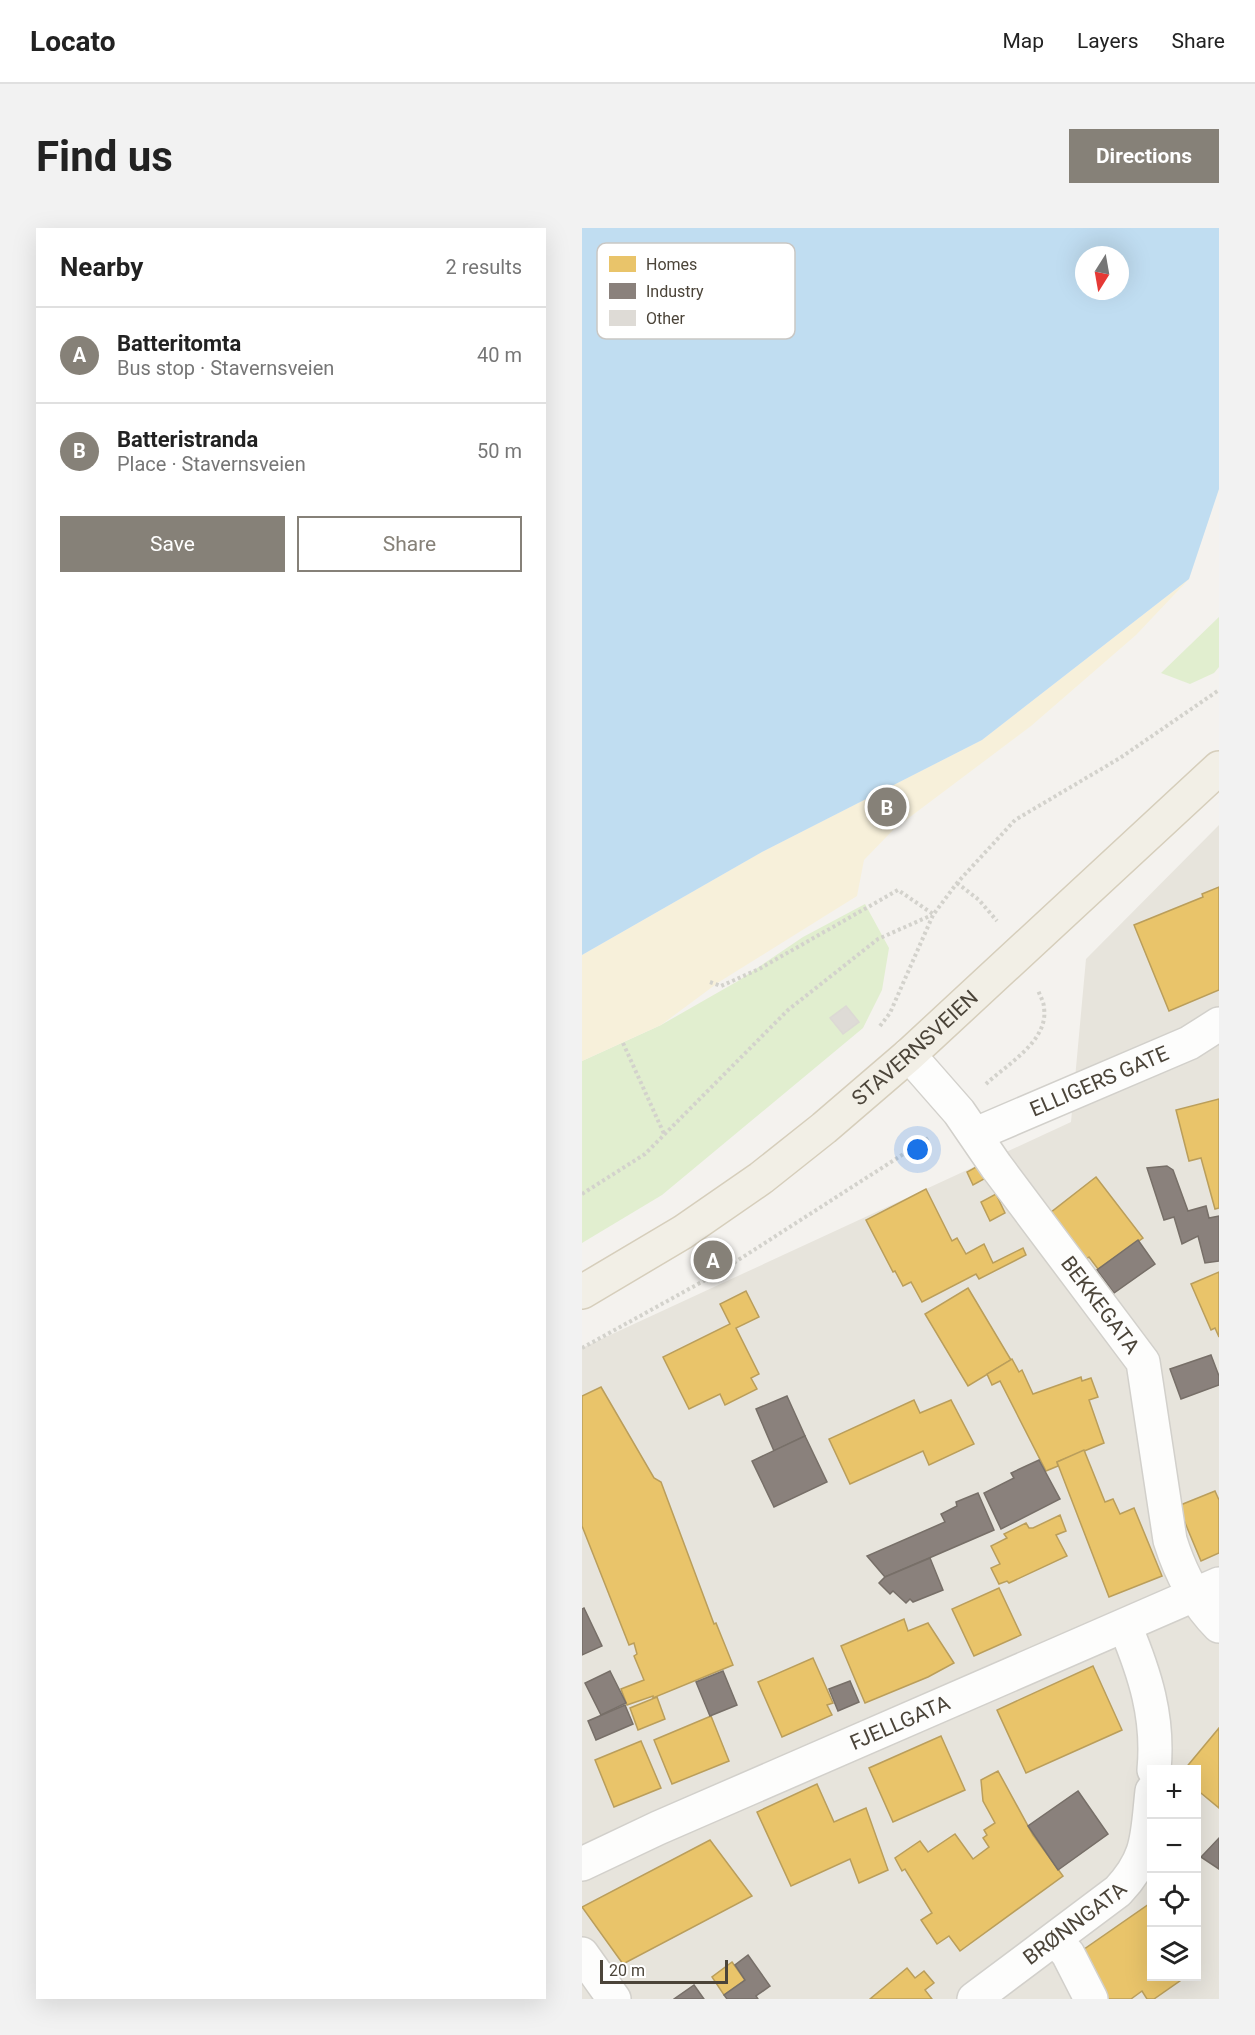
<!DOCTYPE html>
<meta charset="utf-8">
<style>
:root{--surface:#fff;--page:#f2f2f2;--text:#222;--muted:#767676;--line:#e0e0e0;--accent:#868178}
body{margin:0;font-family:Roboto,sans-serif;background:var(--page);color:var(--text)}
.controls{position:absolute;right:18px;bottom:18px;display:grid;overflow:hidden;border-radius:0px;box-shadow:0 6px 24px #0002}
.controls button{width:54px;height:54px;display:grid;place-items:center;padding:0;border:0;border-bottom:2px solid var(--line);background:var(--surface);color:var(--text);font:30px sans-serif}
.compass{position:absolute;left:493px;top:18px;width:54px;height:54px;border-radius:50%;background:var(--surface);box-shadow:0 6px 24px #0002;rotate:191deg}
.scale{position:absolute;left:18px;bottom:15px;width:128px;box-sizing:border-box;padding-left:6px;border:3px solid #4b4439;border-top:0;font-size:16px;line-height:21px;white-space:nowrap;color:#4b4439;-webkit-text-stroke:4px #fff;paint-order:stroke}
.you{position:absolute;left:336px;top:922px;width:21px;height:21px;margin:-15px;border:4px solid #fff;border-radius:50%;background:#1a73e8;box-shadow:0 0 0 9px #1a73e833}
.badge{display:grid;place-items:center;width:39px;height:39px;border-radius:50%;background:var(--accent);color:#fff;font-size:20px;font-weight:700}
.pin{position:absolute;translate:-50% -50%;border:3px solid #fff;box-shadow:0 2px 6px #0006}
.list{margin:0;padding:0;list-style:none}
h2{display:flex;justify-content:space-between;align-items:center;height:78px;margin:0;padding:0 24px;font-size:26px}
h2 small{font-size:20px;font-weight:400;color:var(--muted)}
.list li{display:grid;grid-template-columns:39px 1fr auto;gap:18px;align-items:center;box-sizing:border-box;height:96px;padding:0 24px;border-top:2px solid var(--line)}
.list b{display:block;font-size:22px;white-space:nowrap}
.list p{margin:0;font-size:20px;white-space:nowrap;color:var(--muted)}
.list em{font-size:20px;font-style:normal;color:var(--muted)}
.actions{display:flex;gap:12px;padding:18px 24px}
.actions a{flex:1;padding:14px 0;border:2px solid var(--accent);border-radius:0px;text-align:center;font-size:21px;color:var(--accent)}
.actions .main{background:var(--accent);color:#fff}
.icon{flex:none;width:33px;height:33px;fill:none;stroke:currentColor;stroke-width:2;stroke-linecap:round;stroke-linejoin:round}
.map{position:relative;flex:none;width:637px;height:1771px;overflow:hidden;border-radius:0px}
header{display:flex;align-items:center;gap:36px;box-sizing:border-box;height:84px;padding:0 30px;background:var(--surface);border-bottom:2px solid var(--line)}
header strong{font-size:28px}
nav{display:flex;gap:33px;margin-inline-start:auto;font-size:21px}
.intro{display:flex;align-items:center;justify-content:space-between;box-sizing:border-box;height:144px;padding:0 36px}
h1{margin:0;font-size:42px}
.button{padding:15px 27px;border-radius:0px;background:var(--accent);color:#fff;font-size:21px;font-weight:700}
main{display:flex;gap:36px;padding:0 36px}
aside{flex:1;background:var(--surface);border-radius:0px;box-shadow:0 6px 24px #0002}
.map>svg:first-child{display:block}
.residential{fill:#e7e4dc;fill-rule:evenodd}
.green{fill:#e1eecf}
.sand{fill:#f7f0da}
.water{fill:#c0ddf1;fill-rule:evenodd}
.homes{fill:#e9c46a;stroke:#ba9e5b;stroke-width:1.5}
.industry{fill:#8a817c;stroke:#776f68;stroke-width:1.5}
.building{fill:#dedbd6;stroke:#dcd9d4;stroke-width:1.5}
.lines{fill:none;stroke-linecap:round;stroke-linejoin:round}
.street-casing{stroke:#d2d0cb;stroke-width:36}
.primary-casing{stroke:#d6cebb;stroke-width:36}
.path{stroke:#d3d2cc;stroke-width:4;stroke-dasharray:3 3;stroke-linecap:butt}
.street{stroke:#fdfdfc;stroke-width:33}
.primary{stroke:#f2efe6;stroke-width:33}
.labels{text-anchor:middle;stroke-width:6;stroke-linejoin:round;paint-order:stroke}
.street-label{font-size:21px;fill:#4b4439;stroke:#fff}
.key{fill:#fff;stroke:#c9c7c4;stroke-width:1.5}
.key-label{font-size:16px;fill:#4b4439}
</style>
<header>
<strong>Locato</strong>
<nav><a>Map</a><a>Layers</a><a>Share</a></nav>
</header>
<div class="intro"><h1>Find us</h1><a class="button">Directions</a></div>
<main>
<aside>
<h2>Nearby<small>2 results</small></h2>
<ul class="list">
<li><span class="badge">A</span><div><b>Batteritomta</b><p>Bus stop · Stavernsveien</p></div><em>40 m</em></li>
<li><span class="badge">B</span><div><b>Batteristranda</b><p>Place · Stavernsveien</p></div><em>50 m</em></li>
</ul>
<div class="actions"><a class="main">Save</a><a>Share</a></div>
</aside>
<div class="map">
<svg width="637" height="1771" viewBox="0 0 637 1771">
<rect width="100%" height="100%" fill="#f4f2ee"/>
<path class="residential" d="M 637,597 L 637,1771 L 0,1771 L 0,1120 L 489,894 L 504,731 ZM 570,1542 L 614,1542 L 614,1748 L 570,1748 Z"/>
<g class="green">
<polygon points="637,389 637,439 632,445 608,456 579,445"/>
<polygon points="283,676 307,720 300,762 281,800 80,967 0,1015 0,833 79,797 156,753 221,709"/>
</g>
<polygon class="sand" points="607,351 554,407 449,498 312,601 282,632 275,668 137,754 79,797 0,833 0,727 180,624 400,512"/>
<path class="water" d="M 0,0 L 637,0 L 637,261 L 607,351 L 400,512 L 180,624 L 0,727 ZM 502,27 L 538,27 L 538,63 L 502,63 Z"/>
<g class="homes">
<polygon points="637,659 637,762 587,783 552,697 621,669 620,666"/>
<polygon points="637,871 637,980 633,981 619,930 607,933 594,882"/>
<polygon points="396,938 402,951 391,957 385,944"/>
<polygon points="514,949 561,1010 516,1041 507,1029 503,1032 468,985"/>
<polygon points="344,961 370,1013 375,1010 384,1026 402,1016 411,1035 441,1020 444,1027 397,1051 394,1046 340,1074 329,1054 321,1058 313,1043 311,1044 284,992"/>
<polygon points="414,966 423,985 408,993 399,974"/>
<polygon points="637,1044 637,1109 633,1100 629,1102 609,1056"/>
<polygon points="386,1060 429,1132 386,1158 343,1086"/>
<polygon points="164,1063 177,1089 154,1100 177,1146 169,1150 175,1161 143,1177 138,1166 107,1181 81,1129 148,1096 138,1076"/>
<polygon points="430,1131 437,1144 440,1142 451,1166 499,1149 500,1153 509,1150 516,1169 507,1172 522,1215 475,1234 476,1238 464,1243 418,1153 410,1157 405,1146"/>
<polygon points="19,1159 72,1250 79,1254 132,1396 134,1395 151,1437 71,1470 71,1468 45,1477 39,1461 62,1452 52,1428 55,1426 52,1415 47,1417 0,1298 0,1168"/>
<polygon points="332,1172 338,1185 369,1172 392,1216 347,1237 341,1223 268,1256 247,1211"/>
<polygon points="502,1222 523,1274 531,1271 538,1286 552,1280 580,1348 527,1369 475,1234"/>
<polygon points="633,1263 637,1272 637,1325 619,1333 596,1278"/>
<polygon points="478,1287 484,1303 474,1307 485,1328 427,1355 425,1353 417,1356 409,1340 418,1336 409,1318 425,1310 422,1306 444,1295 447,1300 451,1300"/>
<polygon points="417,1360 439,1407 392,1428 370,1381"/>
<polygon points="322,1391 326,1403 346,1395 372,1435 346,1449 283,1475 259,1418"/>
<polygon points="231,1430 251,1475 245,1477 250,1487 200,1509 176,1454"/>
<polygon points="511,1438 540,1502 444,1545 415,1482"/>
<polygon points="75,1469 83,1491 56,1502 48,1480"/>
<polygon points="129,1488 147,1533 90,1556 72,1512"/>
<polygon points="637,1500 637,1580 614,1561 614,1542 602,1542"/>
<polygon points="359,1508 383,1562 311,1594 287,1540"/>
<polygon points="59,1513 79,1560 32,1579 13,1532"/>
<polygon points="416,1543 451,1607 481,1648 378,1723 367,1708 355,1716 339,1692 350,1685 323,1641 320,1643 313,1630 338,1613 346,1624 373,1606 391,1631 407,1619 401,1610 405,1607 402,1602 413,1595 401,1573 399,1552"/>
<polygon points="235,1556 252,1594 284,1580 306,1642 277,1655 268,1631 209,1658 175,1584"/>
<polygon points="128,1612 170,1668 41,1736 0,1679"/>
<polygon points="570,1674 570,1748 602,1750 572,1771 565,1771 560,1763 549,1771 521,1771 498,1724"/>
<polygon points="150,1734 163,1752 142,1767 130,1749"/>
<polygon points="325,1740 333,1750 342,1743 352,1755 343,1762 350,1771 288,1771"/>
</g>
<g class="industry">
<polygon points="585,938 591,942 606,983 624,978 627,990 637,988 637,1033 623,1035 616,1008 600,1016 592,989 582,992 565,940"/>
<polygon points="556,1012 573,1036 532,1065 515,1042"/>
<polygon points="629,1127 637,1148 637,1157 599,1171 588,1141"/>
<polygon points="205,1168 223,1208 192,1223 174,1181"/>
<polygon points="223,1208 245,1254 192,1279 170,1233"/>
<polygon points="457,1232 478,1271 419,1301 402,1265 432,1250 429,1245"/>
<polygon points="396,1265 412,1302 303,1349 285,1328 363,1294 359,1286 375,1278 374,1274"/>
<polygon points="348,1330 361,1362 331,1374 328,1371 324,1375 311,1363 308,1366 297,1355 303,1349"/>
<polygon points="2,1380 20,1418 0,1427 0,1381"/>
<polygon points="28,1443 44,1475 19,1487 3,1455"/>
<polygon points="141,1443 155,1477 128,1488 114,1454"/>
<polygon points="268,1453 277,1474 256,1483 247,1461"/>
<polygon points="43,1477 51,1496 14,1512 6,1493"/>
<polygon points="496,1563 526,1606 476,1642 446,1598"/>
<polygon points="637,1610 637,1641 619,1629"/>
<polygon points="166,1727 188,1758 174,1768 176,1771 145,1771 142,1767 163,1752 153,1737"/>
<polygon points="112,1757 122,1771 92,1771"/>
</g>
<polygon class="building" points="264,778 277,794 261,806 248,790"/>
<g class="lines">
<g class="street-casing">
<g id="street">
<path id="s1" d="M 327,827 L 377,884 L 414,938 L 561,1134 L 588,1312 C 598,1344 613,1374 637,1398"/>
<path id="s2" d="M 394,906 L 607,815 L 637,796"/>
<path d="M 543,1398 C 563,1446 577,1489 572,1542"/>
<path id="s3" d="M 0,1636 L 76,1600 L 637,1356"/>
<polyline points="473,1711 486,1726 509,1771"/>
<polyline points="0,1726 32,1771"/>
<path id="s4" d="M 392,1771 L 536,1663 C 568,1629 565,1607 570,1563"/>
</g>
</g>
<g class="primary-casing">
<g id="primary">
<path id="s5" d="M 0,1064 L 101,1004 L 179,950 L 242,900 L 327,827 L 637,540"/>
</g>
</g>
<g class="path">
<polyline points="375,655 397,672 415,693"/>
<polyline points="128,754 139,758 177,741 316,662 351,686"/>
<polyline points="298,798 308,785 351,687 375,655 433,592 538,530 637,462"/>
<polyline points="41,815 83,908"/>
<path d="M 404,856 C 424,837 467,813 462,780 C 462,774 458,768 456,762"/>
<polyline points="0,966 63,926 206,782 296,711 350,687"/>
<polyline points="0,1120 136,1045 348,909"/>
</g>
<use href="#street" class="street"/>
<use href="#primary" class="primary"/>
</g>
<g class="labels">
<g class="street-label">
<text dy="7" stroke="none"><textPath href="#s5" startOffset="414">STAVERNSVEIEN</textPath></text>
<text dy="7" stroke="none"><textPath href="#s2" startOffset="134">ELLIGERS GATE</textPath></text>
<text dy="7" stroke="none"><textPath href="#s1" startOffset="315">BEKKEGATA</textPath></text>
<text dy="7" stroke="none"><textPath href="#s3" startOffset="348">FJELLGATA</textPath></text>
<text dy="7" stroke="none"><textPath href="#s4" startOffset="126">BRØNNGATA</textPath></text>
</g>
</g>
<rect x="15" y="15" width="198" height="96" rx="9" class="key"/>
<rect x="27" y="28" width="27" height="16" fill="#e9c46a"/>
<rect x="27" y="55" width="27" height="16" fill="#8a817c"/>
<rect x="27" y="82" width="27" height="16" fill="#dedbd6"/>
<g class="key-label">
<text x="64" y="42">Homes</text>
<text x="64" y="69">Industry</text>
<text x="64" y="96">Other</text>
</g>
</svg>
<div class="controls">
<button>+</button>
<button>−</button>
<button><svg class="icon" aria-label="locate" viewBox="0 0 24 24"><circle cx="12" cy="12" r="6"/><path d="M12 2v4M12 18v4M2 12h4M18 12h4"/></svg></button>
<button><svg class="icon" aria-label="layers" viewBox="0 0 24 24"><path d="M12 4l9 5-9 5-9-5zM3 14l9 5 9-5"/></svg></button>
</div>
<svg class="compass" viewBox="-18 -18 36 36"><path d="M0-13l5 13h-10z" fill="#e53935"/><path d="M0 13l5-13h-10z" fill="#767676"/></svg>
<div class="scale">20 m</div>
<div class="you"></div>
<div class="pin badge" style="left:131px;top:1032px">A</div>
<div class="pin badge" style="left:305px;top:579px">B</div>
</div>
</main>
